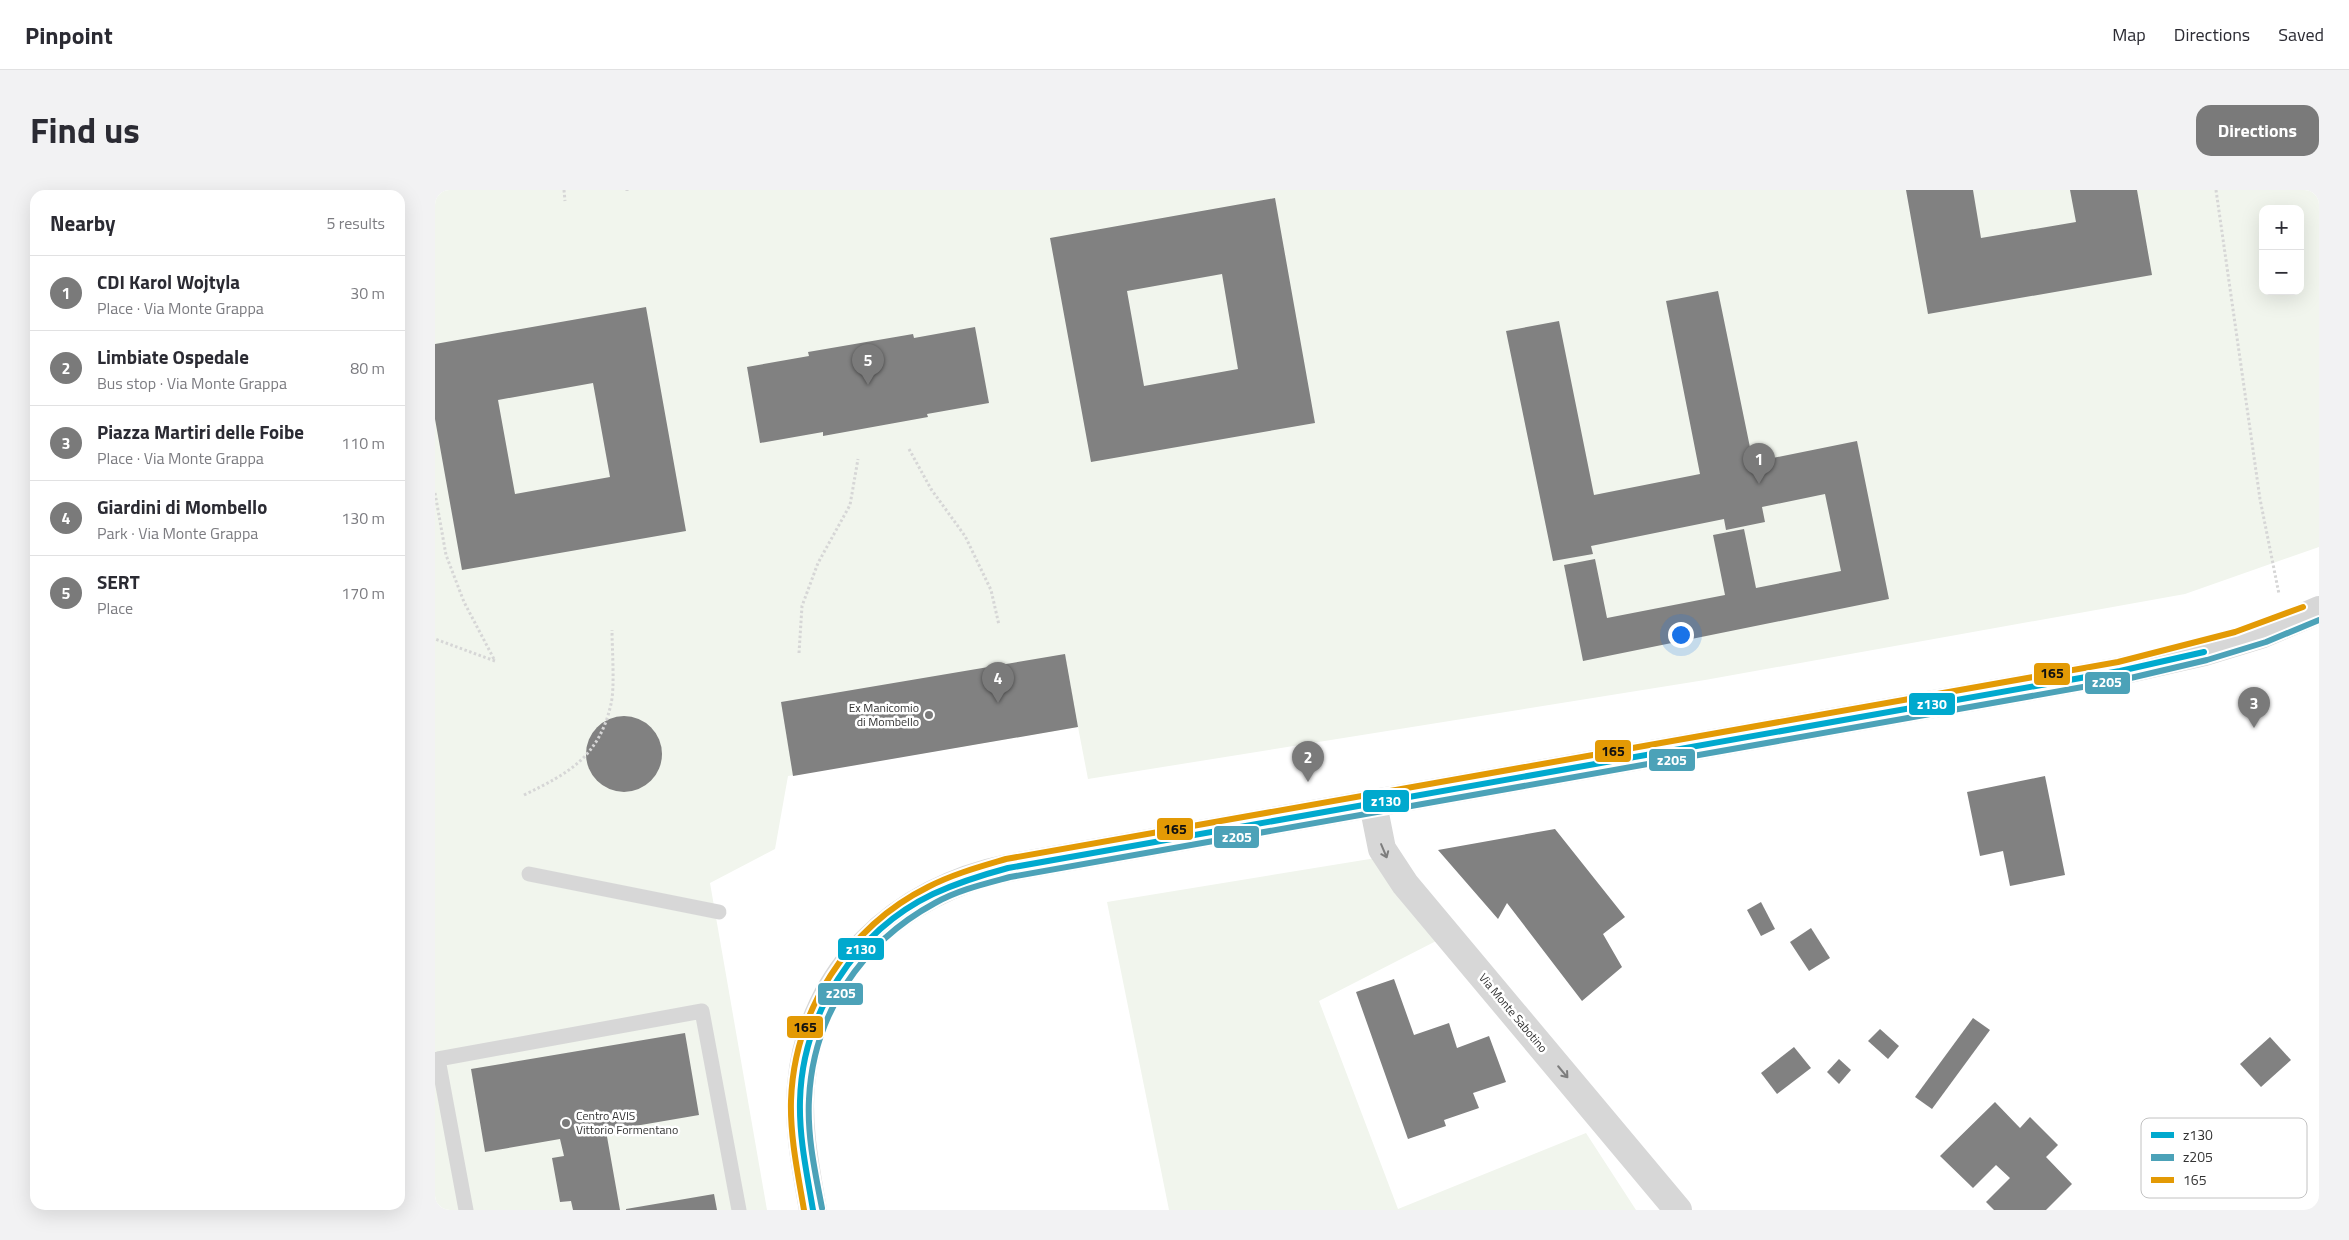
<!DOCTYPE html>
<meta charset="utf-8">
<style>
:root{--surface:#fff;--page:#f2f2f3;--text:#2b2b33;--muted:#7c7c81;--line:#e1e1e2;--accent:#7a7a7a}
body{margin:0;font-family:"Titillium Web",sans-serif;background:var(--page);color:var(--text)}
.controls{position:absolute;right:15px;top:15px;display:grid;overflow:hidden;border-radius:10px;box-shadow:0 5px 20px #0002}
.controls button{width:45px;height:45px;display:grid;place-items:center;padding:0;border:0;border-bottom:1px solid var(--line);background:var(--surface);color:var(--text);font:25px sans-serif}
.you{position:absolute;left:1245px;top:444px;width:18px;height:18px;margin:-12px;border:4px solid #fff;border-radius:50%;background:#1a73e8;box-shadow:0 0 0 8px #1a73e833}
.badge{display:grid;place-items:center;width:32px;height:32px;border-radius:50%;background:var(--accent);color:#fff;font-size:16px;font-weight:700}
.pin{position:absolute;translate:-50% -41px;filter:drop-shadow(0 1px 2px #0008)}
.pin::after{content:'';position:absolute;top:26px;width:18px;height:15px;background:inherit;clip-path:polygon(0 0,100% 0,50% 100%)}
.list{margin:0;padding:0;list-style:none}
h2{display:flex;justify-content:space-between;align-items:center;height:65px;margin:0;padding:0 20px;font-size:21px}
h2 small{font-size:16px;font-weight:400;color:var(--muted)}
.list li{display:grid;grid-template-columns:32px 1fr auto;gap:15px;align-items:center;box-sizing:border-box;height:75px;padding:0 20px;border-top:1px solid var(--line)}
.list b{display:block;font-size:19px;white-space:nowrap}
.list p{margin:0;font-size:16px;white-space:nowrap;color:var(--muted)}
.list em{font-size:16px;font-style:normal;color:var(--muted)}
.map{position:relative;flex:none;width:1884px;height:1020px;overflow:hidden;border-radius:15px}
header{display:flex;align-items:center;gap:30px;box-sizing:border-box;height:70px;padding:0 25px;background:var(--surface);border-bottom:1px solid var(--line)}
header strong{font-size:24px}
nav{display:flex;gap:28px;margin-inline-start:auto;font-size:18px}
.intro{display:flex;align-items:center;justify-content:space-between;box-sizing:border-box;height:120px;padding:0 30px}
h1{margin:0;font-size:35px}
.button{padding:12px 22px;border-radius:15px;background:var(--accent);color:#fff;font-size:18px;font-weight:700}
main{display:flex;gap:30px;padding:0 30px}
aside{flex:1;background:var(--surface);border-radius:15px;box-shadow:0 5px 20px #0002}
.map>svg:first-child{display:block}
.green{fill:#f1f5ed;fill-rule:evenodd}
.building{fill:#818181;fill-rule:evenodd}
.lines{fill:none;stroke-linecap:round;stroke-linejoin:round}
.path{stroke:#d6d6d6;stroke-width:3;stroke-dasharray:2.5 2.5;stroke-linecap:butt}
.service{stroke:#d7d7d7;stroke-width:15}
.minor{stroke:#d7d7d7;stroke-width:28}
.bus-1-casing{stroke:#fff;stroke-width:10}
.bus-2-casing{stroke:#fff;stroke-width:10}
.bus-3-casing{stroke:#fff;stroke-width:10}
.bus-1{stroke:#00a9ce;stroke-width:6}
.bus-2{stroke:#4ca2b8;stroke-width:6}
.bus-3{stroke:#e39a05;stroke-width:6}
.oneway{stroke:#7d7d7d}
.poi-dot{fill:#7a7a7a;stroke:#fff;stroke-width:2}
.labels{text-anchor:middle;stroke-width:5;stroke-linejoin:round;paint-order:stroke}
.poi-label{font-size:12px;fill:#333;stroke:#fff;text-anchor:end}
.street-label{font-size:12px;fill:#333;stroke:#fff}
.key{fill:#fff;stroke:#c2c2c2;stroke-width:1}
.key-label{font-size:14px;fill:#333}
.line-badge{stroke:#fff;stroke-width:2}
.badge-label{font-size:14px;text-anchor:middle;font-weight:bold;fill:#fff}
.pale-badge-label{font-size:14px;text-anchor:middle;font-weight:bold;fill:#111}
</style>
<header>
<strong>Pinpoint</strong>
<nav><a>Map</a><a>Directions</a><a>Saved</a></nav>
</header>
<div class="intro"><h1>Find us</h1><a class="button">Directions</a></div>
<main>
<aside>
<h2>Nearby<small>5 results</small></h2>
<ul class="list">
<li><span class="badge">1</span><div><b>CDI Karol Wojtyla</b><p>Place · Via Monte Grappa</p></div><em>30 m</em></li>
<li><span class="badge">2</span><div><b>Limbiate Ospedale</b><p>Bus stop · Via Monte Grappa</p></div><em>80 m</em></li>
<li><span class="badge">3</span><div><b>Piazza Martiri delle Foibe</b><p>Place · Via Monte Grappa</p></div><em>110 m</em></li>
<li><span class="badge">4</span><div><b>Giardini di Mombello</b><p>Park · Via Monte Grappa</p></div><em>130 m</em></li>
<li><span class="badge">5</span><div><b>SERT</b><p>Place</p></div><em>170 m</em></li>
</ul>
</aside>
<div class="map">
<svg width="1884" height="1020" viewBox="0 0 1884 1020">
<rect width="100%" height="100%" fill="#fff"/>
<g class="green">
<path d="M 0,0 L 1884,0 L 1884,357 L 1750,404 L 1270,490 L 653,589 L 643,537 L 353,586 L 340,659 L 275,693 L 332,1020 L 0,1020 ZM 1828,19 L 1865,19 L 1865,101 L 1828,101 Z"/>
<polygon points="941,668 1005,749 884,811 963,1019 1151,943 1201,1020 734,1020 672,712"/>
</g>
<g class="building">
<polygon points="1471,0 1538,0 1546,48 1641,32 1635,0 1702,0 1717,85 1493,124"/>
<path d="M 840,8 L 880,233 L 656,272 L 615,48 ZM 787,84 L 803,179 L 709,196 L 692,101 Z"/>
<polygon points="1283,101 1318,272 1422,251 1454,409 1148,471 1129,375 1160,369 1172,428 1290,405 1278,345 1309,339 1321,398 1406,381 1390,304 1327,317 1330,332 1291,340 1289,329 1156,356 1158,364 1118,371 1071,141 1124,131 1159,305 1265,284 1231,111"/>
<path d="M 211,117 L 251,341 L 27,380 L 0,229 L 0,154 ZM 158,193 L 175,287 L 80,304 L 63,210 Z"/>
<polygon points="540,137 554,213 492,224 493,227 388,246 388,242 325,253 312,177 374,166 373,162 478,144 479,148"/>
<polygon points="630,464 643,537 358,586 346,512"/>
<circle cx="189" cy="564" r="38"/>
<polygon points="1610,586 1630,685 1575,696 1568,661 1545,666 1532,602"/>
<polygon points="1120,639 1190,727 1168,744 1187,777 1147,811 1072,713 1063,729 1003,660"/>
<polygon points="1326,712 1340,739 1326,746 1312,720"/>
<polygon points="1376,738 1395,768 1374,781 1355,752"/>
<polygon points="959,789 979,845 1014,833 1022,858 1054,846 1071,892 1038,903 1044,918 1009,930 1011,936 973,949 921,802"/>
<polygon points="1538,828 1555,840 1497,919 1480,907"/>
<polygon points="1445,839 1464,856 1453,869 1433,851"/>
<polygon points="250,843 264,925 171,941 185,1020 138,1020 136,1011 125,1012 117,968 129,966 125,949 50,962 36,879"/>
<polygon points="1835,847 1856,870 1826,897 1805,874"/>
<polygon points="1359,857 1376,878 1342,904 1326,883"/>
<polygon points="1404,869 1416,880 1404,894 1392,882"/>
<polygon points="1560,912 1585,938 1595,927 1623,955 1611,967 1637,994 1611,1020 1559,1020 1551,1012 1575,988 1561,975 1538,998 1505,966"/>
<polygon points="279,1004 282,1020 191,1020 191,1019"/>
</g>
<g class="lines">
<g class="path">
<polyline points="129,0 130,11"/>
<polyline points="1781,0 1825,309 1844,404"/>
<polyline points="192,1 192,0"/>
<polyline points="474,259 496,299 530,346 556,400 564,435"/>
<polyline points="0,303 11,365 29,412 60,471 0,449"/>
<polyline points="364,463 367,416 383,373 415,315 423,269"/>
<path d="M 89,605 C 134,583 164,567 176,514 C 180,497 177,459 177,440"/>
</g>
<g class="service">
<polyline points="94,684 284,722"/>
<polyline points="31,1020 3,869 267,821 304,1020"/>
</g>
<g class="minor">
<polyline points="938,614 947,659 970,694 1243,1020"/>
<path d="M 378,1020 C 371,979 362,937 366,895 C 376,780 464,700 573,678 L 1685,481 L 1769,462 L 1828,444 L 1884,420"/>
</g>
<g class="bus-1-casing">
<path id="bus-1" d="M 378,1020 C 372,984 364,948 365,911 C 367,825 420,741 498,704 C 522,693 547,685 573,678 L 1685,481 L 1769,462"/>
</g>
<g class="bus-2-casing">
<path id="bus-2" d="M 387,1018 C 380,982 372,946 374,909 C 378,825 426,753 500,713 C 523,700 549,694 575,687 L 1687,490 L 1772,470 L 1831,452 L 1884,430"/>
</g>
<g class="bus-3-casing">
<path id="bus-3" d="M 369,1020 C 363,984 355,947 356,911 C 359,821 413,737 493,697 C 518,684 544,677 571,669 L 1683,472 L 1800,442 L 1868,417"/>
</g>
<use href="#bus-1" class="bus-1"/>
<use href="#bus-2" class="bus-2"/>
<use href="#bus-3" class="bus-3"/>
</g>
<defs><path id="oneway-shaft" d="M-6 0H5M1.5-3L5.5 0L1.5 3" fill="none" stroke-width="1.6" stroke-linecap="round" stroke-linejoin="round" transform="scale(1.25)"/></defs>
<g class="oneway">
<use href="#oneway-shaft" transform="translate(949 661) rotate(67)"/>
<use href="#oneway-shaft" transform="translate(1128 882) rotate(50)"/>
</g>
<g class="poi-dot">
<circle cx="494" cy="525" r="5"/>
<circle cx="131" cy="933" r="5"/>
</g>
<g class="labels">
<g class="poi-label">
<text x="484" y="522">Ex Manicomio<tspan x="484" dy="14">di Mombello</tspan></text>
<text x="141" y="930" text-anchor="start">Centro AVIS<tspan x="141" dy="14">Vittorio Formentano</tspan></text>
</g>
<g class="street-label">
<text transform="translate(1078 823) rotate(50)" y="4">Via Monte Sabotino</text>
</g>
</g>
<rect x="1706" y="928" width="166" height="80" rx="8" class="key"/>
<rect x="1716" y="942" width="23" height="6" fill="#00a9ce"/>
<rect x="1716" y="964" width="23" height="7" fill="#4ca2b8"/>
<rect x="1716" y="987" width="23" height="6" fill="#e39a05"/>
<g class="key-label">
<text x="1748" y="950">z130</text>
<text x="1748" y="972">z205</text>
<text x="1748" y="995">165</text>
</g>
<g class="line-badge">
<rect x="1598" y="472" width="38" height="24" rx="5" fill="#e39a05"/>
<rect x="1649" y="481" width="47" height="24" rx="5" fill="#4ca2b8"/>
<rect x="1473" y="502" width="48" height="24" rx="5" fill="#00a9ce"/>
<rect x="1159" y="549" width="38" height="24" rx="5" fill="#e39a05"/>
<rect x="1213" y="558" width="48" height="24" rx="5" fill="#4ca2b8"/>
<rect x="927" y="599" width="48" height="24" rx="5" fill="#00a9ce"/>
<rect x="721" y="627" width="38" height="24" rx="5" fill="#e39a05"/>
<rect x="778" y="635" width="47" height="24" rx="5" fill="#4ca2b8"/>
<rect x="402" y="747" width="48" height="24" rx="5" fill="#00a9ce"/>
<rect x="382" y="792" width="47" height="24" rx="5" fill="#4ca2b8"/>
<rect x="351" y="825" width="38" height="24" rx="5" fill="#e39a05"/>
</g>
<g class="badge-label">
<text x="1672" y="497">z205</text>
<text x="1497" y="519">z130</text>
<text x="1237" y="575">z205</text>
<text x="951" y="616">z130</text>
<text x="802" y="652">z205</text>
<text x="426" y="764">z130</text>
<text x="406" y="808">z205</text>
</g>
<g class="pale-badge-label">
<text x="1617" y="488">165</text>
<text x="1178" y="566">165</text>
<text x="740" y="644">165</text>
<text x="370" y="842">165</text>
</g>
</svg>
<div class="controls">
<button>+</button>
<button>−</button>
</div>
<div class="you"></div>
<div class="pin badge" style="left:1324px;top:294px">1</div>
<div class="pin badge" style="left:873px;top:592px">2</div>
<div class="pin badge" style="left:1819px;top:538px">3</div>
<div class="pin badge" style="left:563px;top:513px">4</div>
<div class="pin badge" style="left:433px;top:195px">5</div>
</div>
</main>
